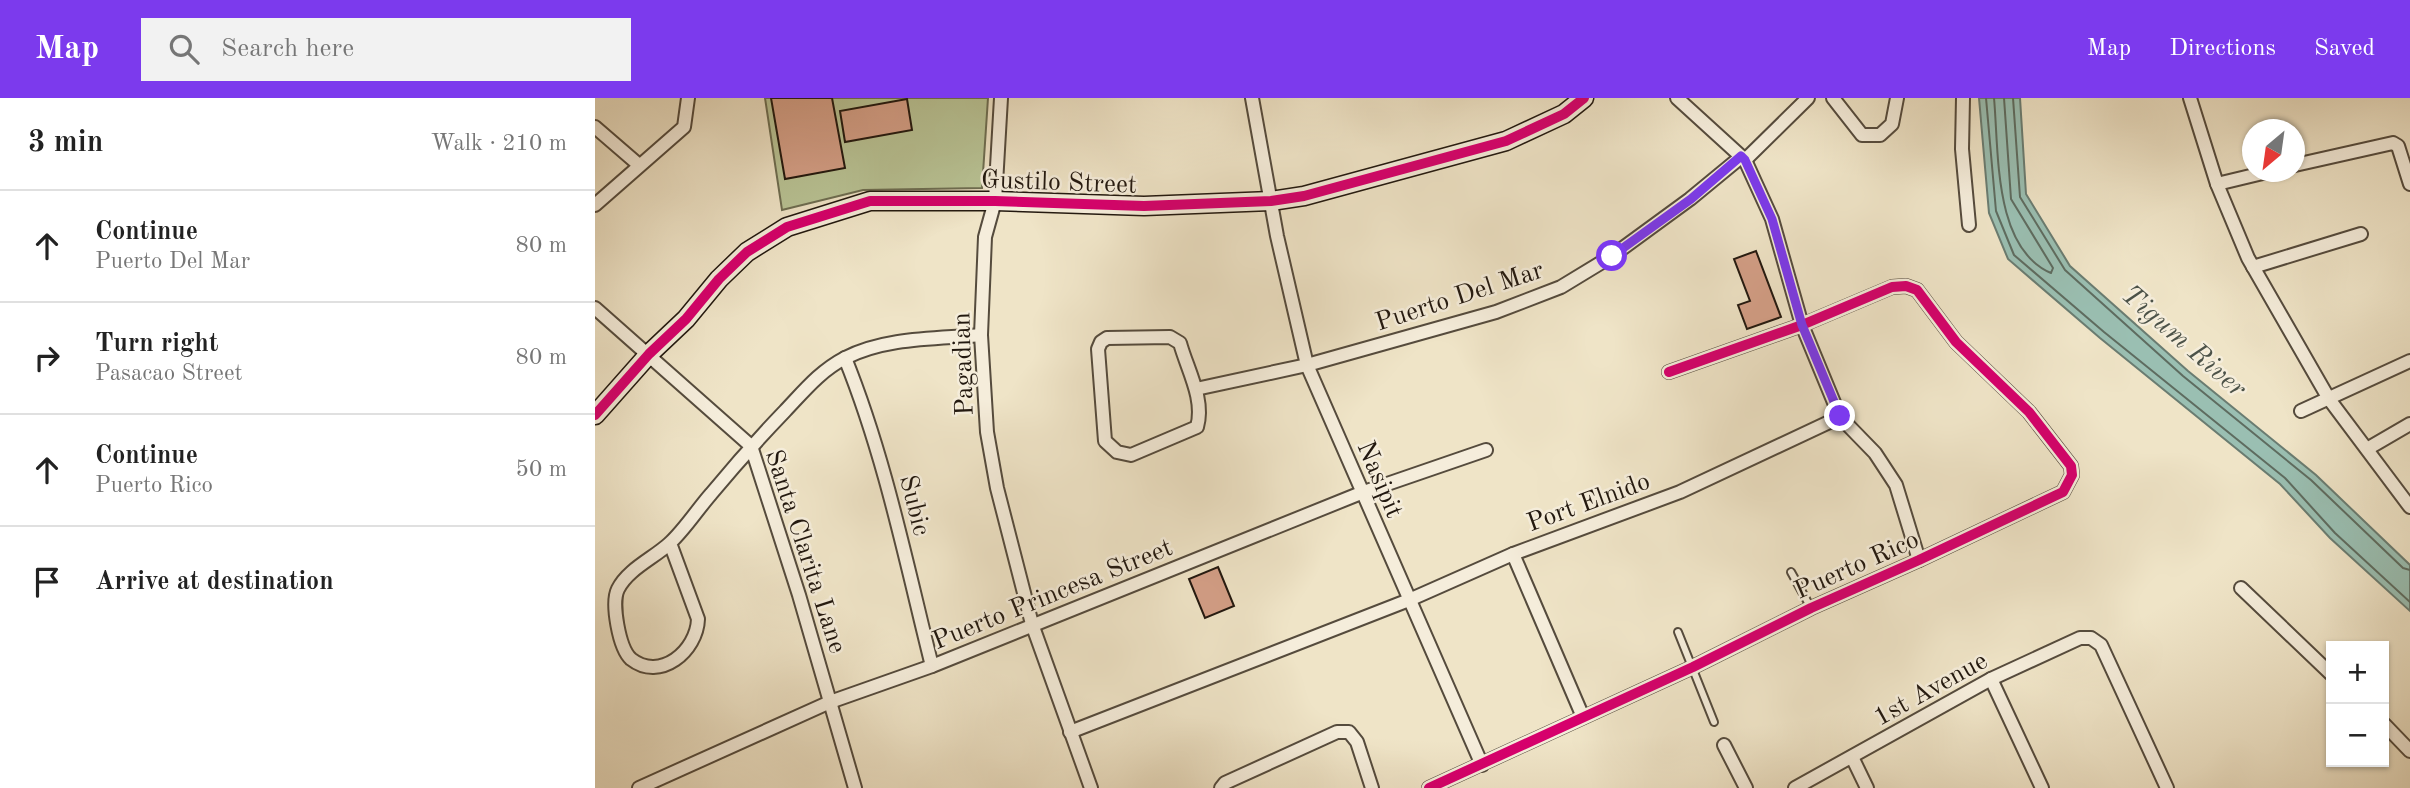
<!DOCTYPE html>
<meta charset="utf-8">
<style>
:root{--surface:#fff;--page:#f2f2f2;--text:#222;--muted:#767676;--line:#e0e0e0;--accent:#7c3aed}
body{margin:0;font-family:"Old Standard TT",serif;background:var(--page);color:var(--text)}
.controls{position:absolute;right:21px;bottom:21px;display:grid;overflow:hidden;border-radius:0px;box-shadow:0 2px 5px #0004}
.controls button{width:63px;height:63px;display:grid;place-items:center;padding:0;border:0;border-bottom:2px solid var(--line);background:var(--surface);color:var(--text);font:35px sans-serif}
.compass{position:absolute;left:1647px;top:21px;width:63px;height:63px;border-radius:50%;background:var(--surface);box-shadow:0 2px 5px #0004;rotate:209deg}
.stop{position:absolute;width:21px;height:21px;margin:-16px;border:5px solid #7c3aed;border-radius:50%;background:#fff}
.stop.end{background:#7c3aed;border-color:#fff;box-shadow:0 2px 7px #0008}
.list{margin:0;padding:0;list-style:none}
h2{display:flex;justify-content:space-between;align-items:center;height:91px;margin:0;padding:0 28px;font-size:30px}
h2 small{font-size:23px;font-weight:400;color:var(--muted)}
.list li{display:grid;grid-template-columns:46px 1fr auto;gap:21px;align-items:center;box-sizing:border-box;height:112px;padding:0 28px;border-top:2px solid var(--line)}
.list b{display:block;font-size:26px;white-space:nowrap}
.list p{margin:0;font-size:23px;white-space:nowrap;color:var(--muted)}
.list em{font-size:23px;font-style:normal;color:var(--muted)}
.icon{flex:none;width:38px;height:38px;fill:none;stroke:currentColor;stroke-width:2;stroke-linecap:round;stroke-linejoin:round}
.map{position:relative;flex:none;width:1815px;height:690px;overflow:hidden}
header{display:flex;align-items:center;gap:42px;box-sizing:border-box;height:98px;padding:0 35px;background:var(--accent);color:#fff}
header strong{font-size:33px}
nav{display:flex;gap:38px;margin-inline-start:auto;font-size:24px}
.search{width:490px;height:63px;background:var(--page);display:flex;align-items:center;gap:18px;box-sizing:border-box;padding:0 24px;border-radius:0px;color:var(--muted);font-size:26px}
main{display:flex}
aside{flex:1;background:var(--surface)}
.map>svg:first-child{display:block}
.green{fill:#b9c496;stroke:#6e6e52;stroke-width:2}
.water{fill:#9abfb2;stroke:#6a7c71;stroke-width:2}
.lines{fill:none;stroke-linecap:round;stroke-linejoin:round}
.shore{stroke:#5e6c60;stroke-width:2}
.building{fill:#d49f87;stroke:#22180f;stroke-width:2}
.lane-casing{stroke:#554b3d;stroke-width:10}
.street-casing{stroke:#554b3d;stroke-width:16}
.secondary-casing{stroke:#22180f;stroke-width:21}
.lane{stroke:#f5eddb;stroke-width:6}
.street{stroke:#f5eddb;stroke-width:12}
.secondary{stroke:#f5eddb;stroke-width:18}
.cycleway-casing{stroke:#f5eddb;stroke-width:15}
.cycleway{stroke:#d6006c;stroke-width:10}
.route{stroke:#7c3aed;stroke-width:9}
.labels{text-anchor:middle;stroke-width:5;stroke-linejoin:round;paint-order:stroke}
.street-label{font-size:26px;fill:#22180f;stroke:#f5eddb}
.water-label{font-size:28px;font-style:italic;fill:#4c5248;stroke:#f5eddb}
</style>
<header>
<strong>Map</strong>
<div class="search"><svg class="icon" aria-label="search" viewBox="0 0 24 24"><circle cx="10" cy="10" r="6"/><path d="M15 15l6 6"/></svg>Search here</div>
<nav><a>Map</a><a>Directions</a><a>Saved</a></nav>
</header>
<main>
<aside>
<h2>3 min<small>Walk · 210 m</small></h2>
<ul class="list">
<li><svg class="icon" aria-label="ahead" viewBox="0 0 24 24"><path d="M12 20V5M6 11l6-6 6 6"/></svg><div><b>Continue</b><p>Puerto Del Mar</p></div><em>80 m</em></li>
<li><svg class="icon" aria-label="right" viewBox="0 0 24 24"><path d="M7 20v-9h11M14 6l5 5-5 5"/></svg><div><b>Turn right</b><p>Pasacao Street</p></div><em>80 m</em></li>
<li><svg class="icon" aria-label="ahead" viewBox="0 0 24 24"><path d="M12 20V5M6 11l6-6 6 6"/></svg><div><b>Continue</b><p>Puerto Rico</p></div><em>50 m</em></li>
<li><svg class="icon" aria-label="arrive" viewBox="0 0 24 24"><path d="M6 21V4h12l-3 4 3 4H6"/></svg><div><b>Arrive at destination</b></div></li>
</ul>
</aside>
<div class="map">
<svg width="1815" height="690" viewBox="0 0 1815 690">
<rect width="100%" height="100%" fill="#efe4c7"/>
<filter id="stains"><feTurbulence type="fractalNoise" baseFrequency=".00286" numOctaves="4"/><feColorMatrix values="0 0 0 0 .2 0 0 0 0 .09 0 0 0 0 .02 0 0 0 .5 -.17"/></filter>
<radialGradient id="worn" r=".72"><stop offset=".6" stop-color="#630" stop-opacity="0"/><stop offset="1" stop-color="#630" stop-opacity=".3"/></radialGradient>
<polygon class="green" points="170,0 393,0 387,90 268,92 187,112"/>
<polygon class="water" points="1384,0 1425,0 1431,96 1475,168 1593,273 1721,377 1815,467 1815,513 1735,440 1685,386 1505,240 1413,161 1394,115"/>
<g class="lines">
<g class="shore">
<polyline points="1391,0 1401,113 1419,157 1509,234 1690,380 1740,435 1815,504"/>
<path d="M 1399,0 C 1404,53 1398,150 1456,175 L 1458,170 L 1416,101 L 1409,0"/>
<polyline points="1418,0 1425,99 1470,172 1588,278 1716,382 1808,470 1815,472"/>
</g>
</g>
<g class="building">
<polygon points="176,0 237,0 250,70 190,81"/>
<polygon points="312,1 317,32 250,44 245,13"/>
<polygon points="1161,153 1186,219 1152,231 1143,207 1155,203 1139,161"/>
<polygon points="623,469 639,508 610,520 594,481"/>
</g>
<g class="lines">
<g class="lane-casing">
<g id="lane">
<polyline points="1196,474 1216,510"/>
<polyline points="1083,534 1119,624"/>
</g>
</g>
<g class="street-casing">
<g id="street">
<polyline points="406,0 400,103 390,139 386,237 392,334 402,390 437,526 496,690"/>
<polyline points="657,0 682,138 712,267 887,667"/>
<polyline points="1082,0 1150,62 1177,121 1207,227 1245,319 1280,355 1301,387 1324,462"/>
<polyline points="1238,0 1267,37 1285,37 1297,26 1302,0"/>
<polyline points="1368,0 1367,51 1374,127"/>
<polyline points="1595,0 1622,86 1653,160 1734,301 1815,409"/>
<polyline points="0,29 44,67"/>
<polyline points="1150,62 1213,0"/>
<polyline points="1700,67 1798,45 1803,48 1815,86"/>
<polyline points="1622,86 1672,74"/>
<polyline points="0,107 89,29 93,0"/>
<polyline points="1658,169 1766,136"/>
<polyline points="0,210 156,348 204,497 260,690"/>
<path d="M 575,239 L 585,245 C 592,271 610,301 602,329 L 536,357 L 522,354 L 510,343 L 503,251 L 506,244 L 512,240 Z"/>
<path d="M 250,260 C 290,359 311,464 337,568"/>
<polyline points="601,291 712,267 901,214 966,189 1017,158 1095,101 1146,59"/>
<polyline points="1706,313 1815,263"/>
<polyline points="1772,351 1815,326"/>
<path d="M 75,445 L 103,521 C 102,553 65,584 36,561 C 24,550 16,505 23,491 C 33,471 59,460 75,445 C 90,431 102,412 116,396 C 140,367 164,340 190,313 C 209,293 225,273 250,260 C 291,239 341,241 386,237"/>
<polyline points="1646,490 1736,576"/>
<polyline points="1396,581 1447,690"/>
<polyline points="988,619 918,456 1085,394 1245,319"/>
<polyline points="1789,626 1815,653"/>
<polyline points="475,634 814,502 918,456"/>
<polyline points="1129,647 1151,690"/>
<polyline points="1257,659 1272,690"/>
<polyline points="44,690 235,604 337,568 766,395 891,352"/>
<polyline points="626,690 630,685 742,634 754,634 762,644 777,690"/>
<polyline points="834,690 1098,569 1216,510 1324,462 1468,394 1477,377 1476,368 1434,314 1361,244 1322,192 1311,188 1297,189 1207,227 1074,274"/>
<polyline points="1200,690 1396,581 1485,540 1496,540 1506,547 1572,690"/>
</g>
</g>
<g class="secondary-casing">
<polyline id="secondary" points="0,317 54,256 91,221 124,181 152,154 192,129 275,103 400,103 549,108 676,103 709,98 911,43 969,16 989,0"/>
</g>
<use href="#lane" class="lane"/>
<use href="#street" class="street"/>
<use href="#secondary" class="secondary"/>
<g class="cycleway-casing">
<g id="cycleway">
<polyline points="0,317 54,256 91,221 124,181 152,154 192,129 275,103 400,103 549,108 676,103 709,98 911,43 969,16 989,0"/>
<polyline points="834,690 1098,569 1216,510 1324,462 1468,394 1477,377 1476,368 1434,314 1361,244 1322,192 1311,188 1297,189 1207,227 1074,274"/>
</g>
</g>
<use href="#cycleway" class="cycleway"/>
</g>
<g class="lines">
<polyline class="route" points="1017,158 1096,101 1146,58 1150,62 1177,121 1207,227 1245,318"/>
</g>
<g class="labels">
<g class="street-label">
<text transform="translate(464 83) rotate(2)" y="9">Gustilo Street</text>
<text transform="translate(864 197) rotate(-18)" y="9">Puerto Del Mar</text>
<text transform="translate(367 266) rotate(-92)" y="9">Pagadian</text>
<text transform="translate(786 381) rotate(67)" y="9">Nasipit</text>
<text transform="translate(993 403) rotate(-20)" y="9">Port Elnido</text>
<text transform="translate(321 407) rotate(76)" y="9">Subic</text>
<text transform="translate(212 453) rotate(72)" y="9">Santa Clarita Lane</text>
<text transform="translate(1261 466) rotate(-24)" y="9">Puerto Rico</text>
<text transform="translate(457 495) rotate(-22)" y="9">Puerto Princesa Street</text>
<text transform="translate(1335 590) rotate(-29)" y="9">1st Avenue</text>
</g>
<g class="water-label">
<text transform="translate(1590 242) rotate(41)" y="10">Tigum River</text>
</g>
</g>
<rect width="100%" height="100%" filter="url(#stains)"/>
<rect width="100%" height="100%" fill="url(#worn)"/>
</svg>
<div class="controls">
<button>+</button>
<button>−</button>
</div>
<svg class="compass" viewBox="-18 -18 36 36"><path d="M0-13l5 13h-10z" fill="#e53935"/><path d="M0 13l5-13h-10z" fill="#767676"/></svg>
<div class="stop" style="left:1017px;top:158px"></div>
<div class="stop end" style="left:1245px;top:318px"></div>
</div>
</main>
